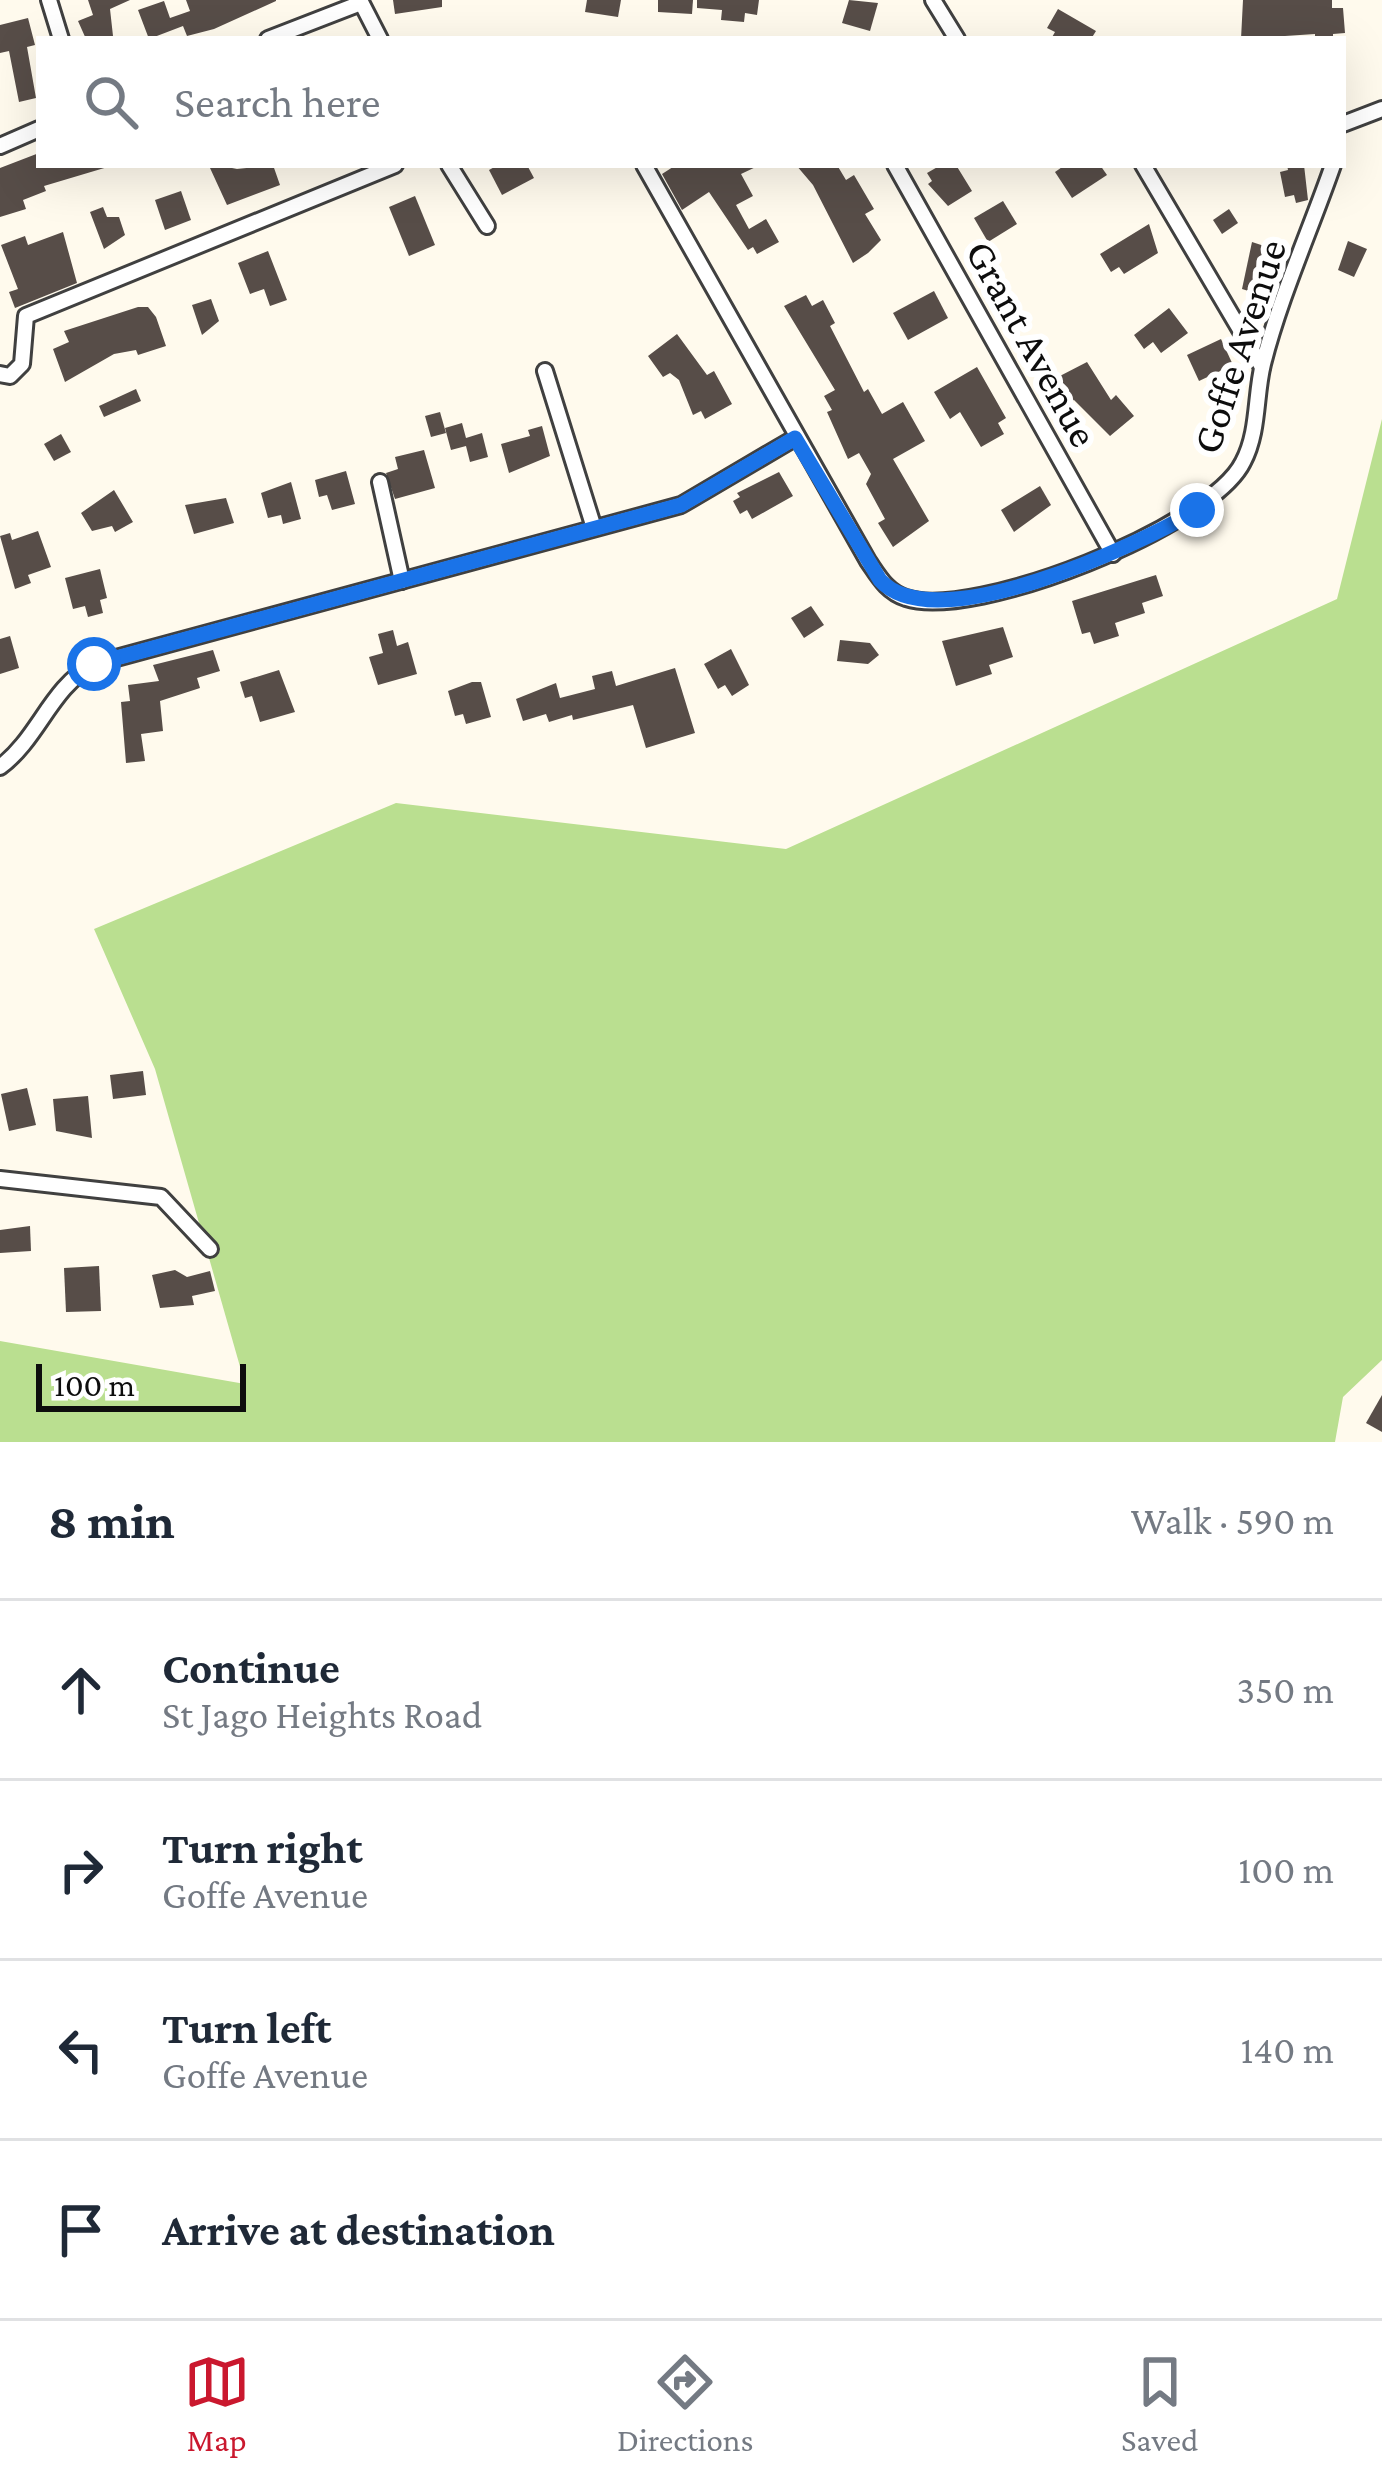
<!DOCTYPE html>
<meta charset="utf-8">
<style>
:root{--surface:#fff;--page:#f2f2f3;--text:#1f2937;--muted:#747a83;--line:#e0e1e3;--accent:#ca182e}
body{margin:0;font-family:"Crimson Pro",serif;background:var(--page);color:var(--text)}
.scale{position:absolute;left:36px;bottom:30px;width:210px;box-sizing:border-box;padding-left:12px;border:6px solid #0d0d0d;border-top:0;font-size:33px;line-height:42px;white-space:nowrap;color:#0d0d0d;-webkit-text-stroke:9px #fff;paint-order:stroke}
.stop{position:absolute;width:36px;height:36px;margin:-27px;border:9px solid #1a73e8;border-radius:50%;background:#fff}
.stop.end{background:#1a73e8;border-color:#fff;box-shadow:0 3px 12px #0008}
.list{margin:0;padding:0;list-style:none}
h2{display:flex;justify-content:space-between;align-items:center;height:156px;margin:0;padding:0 48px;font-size:51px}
h2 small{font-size:39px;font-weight:400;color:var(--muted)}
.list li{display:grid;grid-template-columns:78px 1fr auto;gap:36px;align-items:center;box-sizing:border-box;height:180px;padding:0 48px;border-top:3px solid var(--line)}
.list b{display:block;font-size:45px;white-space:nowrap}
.list p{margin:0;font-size:39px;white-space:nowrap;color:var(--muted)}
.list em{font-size:39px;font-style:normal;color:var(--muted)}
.icon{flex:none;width:66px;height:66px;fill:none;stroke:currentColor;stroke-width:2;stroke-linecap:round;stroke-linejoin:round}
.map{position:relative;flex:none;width:1382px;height:1442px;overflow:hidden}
.search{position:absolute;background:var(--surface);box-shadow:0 12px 48px #0002;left:36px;right:36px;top:36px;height:132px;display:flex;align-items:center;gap:30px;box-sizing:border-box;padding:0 42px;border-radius:0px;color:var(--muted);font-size:45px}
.sheet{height:876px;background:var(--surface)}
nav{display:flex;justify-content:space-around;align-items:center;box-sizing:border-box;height:168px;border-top:3px solid var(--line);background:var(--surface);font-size:33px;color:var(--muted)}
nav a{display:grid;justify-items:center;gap:6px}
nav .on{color:var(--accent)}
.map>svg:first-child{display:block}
.forest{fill:#badf90}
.building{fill:#574d48}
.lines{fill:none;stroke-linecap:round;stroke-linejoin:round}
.minor-casing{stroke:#404040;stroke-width:20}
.minor{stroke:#fff;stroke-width:14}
.route{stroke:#1a73e8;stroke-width:15}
.labels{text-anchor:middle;stroke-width:12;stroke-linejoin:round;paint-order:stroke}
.street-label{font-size:42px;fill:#0d0d0d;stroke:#fff}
</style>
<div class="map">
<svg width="1382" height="1442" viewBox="0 0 1382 1442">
<rect width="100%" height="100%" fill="#fffaed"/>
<polygon class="forest" points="1382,419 1382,1360 1343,1397 1335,1442 0,1442 0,1341 245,1384 155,1069 94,929 396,803 786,849 1337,599"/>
<g class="building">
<polygon points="88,0 130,0 110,9 113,36 86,39 78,21 93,15"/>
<polygon points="186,0 276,0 276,1 214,29 187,36 183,26 149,39 138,10 164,1 170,18 190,11"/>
<polygon points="393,0 442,0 442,7 395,14"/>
<polygon points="587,0 621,0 618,17 585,12"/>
<polygon points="658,0 693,0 692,14 658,12"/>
<polygon points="697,0 759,0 757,15 745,13 744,22 721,20 722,10 697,8"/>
<polygon points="849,0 878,3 870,31 842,23"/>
<polygon points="1243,0 1332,0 1332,8 1343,8 1345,33 1333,34 1333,39 1315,39 1315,34 1241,39"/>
<polygon points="1058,9 1096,31 1091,39 1051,39 1055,32 1047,28"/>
<polygon points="28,18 35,45 27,47 36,98 19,102 9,51 0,53 0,25"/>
<polygon points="39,153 39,165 111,166 44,186 46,191 23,200 26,209 0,217 0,168"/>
<polygon points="217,165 237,169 273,165 280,185 227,205 210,168"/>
<polygon points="498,165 527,165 534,178 502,195 489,170"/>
<polygon points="676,165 760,165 741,174 753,196 736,205 749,229 766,219 779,242 757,254 753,247 748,250 709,192 682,210 662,174"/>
<polygon points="796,165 837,165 846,180 854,175 874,209 865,214 881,240 868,253 853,263 813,185"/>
<polygon points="941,165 956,165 972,191 948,206 928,184 932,181 927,173"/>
<polygon points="1065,165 1100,165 1107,175 1072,198 1055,172"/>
<polygon points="1287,165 1304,165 1308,200 1296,203 1294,195 1285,197 1280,172 1288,170"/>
<polygon points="181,191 191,220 165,230 155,200"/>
<polygon points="415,196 435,245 409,256 389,207"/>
<polygon points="1003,201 1017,224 988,242 974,218"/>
<polygon points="103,207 107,217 119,217 125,235 104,249 90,212"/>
<polygon points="1229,209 1238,223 1222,234 1213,220"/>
<polygon points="1149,224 1158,253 1124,274 1119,267 1111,272 1100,254"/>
<polygon points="63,232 77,283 15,308 9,292 18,289 1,245 25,236 28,245"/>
<polygon points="1348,241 1367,249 1354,277 1338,270"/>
<polygon points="1252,242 1286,253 1271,298 1242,289"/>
<polygon points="268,251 287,300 270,306 264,289 250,294 238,263"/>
<polygon points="934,291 948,318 908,340 893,313"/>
<polygon points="806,295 812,306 823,300 835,323 830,326 864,392 868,389 882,414 903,402 925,441 893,459 929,521 893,547 878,523 885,519 866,484 871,474 859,453 848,459 827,412 832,410 824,396 835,390 784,306"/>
<polygon points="211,299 219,321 202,335 192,305"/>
<polygon points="138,307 148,307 156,317 166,346 138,355 136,350 114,354 65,382 53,349 69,342 64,331"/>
<polygon points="1169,308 1188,333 1161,353 1153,342 1144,349 1134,335"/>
<polygon points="677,334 707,375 714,371 732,404 705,419 701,411 693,415 679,380 670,373 663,377 648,356"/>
<polygon points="1221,339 1233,365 1199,381 1187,355"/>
<polygon points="1087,362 1111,400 1116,395 1134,416 1110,436 1074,400 1069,402 1056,378"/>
<polygon points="977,367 1006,418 998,423 1004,434 981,447 960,412 950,419 934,392"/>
<polygon points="136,389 141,401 104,417 99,406"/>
<polygon points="440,412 446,433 431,437 425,416"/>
<polygon points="462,423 466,438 482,433 488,457 470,462 466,446 451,450 445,428"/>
<polygon points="542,426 550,456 509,473 501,444 530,436 528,430"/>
<polygon points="61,434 71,452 54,461 44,444"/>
<polygon points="424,450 435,488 395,499 386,473 398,469 395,457"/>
<polygon points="346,471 355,504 332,510 327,495 319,497 315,480"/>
<polygon points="779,472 793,496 752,519 747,510 740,514 733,501 740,497 737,493"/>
<polygon points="291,482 301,519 283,524 281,515 268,518 261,493"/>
<polygon points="1040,486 1051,505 1014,532 1001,510"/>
<polygon points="114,490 133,522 115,532 112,526 92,531 81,513"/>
<polygon points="226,498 234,523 194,534 185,505"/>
<polygon points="38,531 51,567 28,575 31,583 15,589 0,536 10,533 12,540"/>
<polygon points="100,569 107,598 100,600 103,613 88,617 85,606 73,609 65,578"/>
<polygon points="1156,575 1163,596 1142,603 1145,613 1115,623 1119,636 1094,644 1090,632 1082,634 1072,601"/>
<polygon points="811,606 824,625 804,638 791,618"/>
<polygon points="1003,627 1013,657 989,665 992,674 956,686 942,641"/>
<polygon points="393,630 397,646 408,642 417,674 378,685 369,657 383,653 378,634"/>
<polygon points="10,636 19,668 0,674 0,639"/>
<polygon points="840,640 870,643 879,655 868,664 837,661"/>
<polygon points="731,649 749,685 732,696 725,685 718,689 704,664"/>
<polygon points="213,650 220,671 197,678 200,688 160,701 163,731 141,734 145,761 126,763 121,702 130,701 128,685 159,681 153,665"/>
<polygon points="675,668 695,733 646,748 633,705 573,720 572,715 549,722 546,714 523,721 516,699 556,683 560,698 595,689 592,676 612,671 616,686"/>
<polygon points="279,670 295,712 260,722 252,696 245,698 240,682"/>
<polygon points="472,682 481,682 491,717 466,724 463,714 455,716 448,691"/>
<polygon points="143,1071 146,1095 113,1099 110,1075"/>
<polygon points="27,1088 36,1125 9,1131 1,1094"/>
<polygon points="88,1096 92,1138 56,1131 53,1099"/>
<polygon points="30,1226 31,1251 0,1253 0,1230"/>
<polygon points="99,1266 101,1311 66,1312 64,1268"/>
<polygon points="175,1270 187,1277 210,1271 215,1291 192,1296 194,1305 160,1308 152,1275"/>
<polygon points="1382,1395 1382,1432 1366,1423"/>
</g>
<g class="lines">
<g class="minor-casing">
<g id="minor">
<polyline points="49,0 61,39"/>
<polyline points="360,0 380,39"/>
<polyline points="933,0 957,39"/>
<polyline points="268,39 361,3"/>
<polyline points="1343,124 1382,109"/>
<polyline points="0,146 39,129"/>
<polyline points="449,165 487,226"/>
<path d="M 644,165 L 868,561 C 879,577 887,592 906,598 C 973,621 1211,527 1243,462 C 1259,432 1255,396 1263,364 C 1280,297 1310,231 1333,165"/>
<polyline points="895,165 1113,554"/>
<polyline points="1143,165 1262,367"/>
<polyline points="545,371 594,528"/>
<polyline points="0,374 10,376 22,364 26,316 395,165"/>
<polyline points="380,482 402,581"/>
<path d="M 0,767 C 39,738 50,688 94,664 L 681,505 L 795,438"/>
<polyline points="0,1179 161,1197 210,1249"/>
</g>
</g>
<use href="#minor" class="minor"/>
</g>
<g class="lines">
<path class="route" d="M 94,664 L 681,505 L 795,438 L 880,580 C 934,641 1139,545 1197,510"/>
</g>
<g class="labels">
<g class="street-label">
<text transform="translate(1033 343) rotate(61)" y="15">Grant Avenue</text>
<text transform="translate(1238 346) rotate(-72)" y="15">Goffe Avenue</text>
</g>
</g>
</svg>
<div class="scale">100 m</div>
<div class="stop" style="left:94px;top:664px"></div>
<div class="stop end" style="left:1197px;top:510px"></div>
<div class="search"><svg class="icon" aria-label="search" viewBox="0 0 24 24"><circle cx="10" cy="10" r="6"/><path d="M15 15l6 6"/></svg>Search here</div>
</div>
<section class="sheet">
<h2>8 min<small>Walk · 590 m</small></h2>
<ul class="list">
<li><svg class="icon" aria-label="ahead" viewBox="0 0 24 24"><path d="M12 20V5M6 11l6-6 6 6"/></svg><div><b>Continue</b><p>St Jago Heights Road</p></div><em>350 m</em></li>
<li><svg class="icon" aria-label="right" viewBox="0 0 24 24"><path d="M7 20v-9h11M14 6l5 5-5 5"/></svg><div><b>Turn right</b><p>Goffe Avenue</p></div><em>100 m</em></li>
<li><svg class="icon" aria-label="left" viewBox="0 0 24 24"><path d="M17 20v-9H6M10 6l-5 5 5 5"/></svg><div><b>Turn left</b><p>Goffe Avenue</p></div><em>140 m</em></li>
<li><svg class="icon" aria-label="arrive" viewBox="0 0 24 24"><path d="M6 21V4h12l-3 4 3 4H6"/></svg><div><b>Arrive at destination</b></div></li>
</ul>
</section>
<nav>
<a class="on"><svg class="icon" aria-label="map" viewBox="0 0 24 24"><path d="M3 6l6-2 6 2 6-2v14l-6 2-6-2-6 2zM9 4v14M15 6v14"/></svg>Map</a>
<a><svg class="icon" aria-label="directions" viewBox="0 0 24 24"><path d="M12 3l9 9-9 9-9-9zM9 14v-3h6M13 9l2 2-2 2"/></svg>Directions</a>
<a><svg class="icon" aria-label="saved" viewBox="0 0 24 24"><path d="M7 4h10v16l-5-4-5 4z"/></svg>Saved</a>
</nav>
